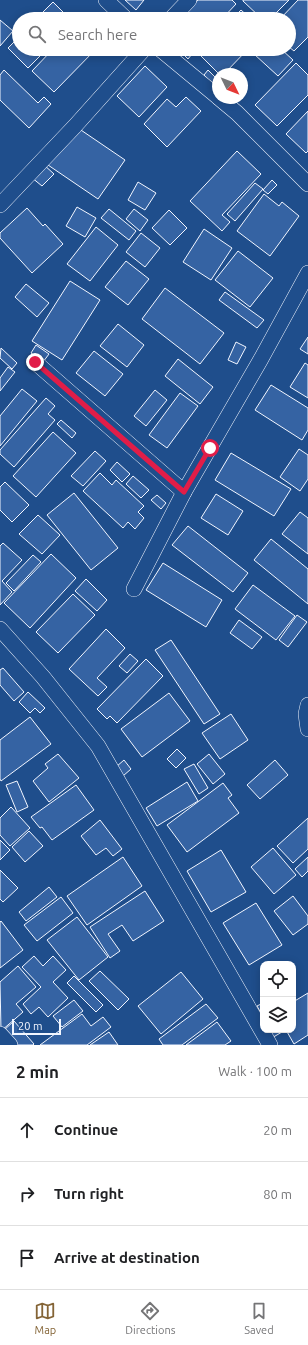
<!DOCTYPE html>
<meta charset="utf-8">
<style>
:root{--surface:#fff;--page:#f6f6f6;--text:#202124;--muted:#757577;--line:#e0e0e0;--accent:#846436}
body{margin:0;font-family:Ubuntu,sans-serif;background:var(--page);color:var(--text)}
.controls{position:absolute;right:12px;bottom:12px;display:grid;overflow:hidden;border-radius:8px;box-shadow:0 2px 10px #0003}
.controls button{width:36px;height:36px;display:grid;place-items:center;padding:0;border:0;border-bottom:1px solid var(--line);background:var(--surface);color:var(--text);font:20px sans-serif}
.compass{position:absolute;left:212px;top:68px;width:36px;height:36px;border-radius:50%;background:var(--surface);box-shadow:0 2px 10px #0003;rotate:133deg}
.scale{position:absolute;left:12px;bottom:10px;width:49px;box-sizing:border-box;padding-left:4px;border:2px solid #f2f6ff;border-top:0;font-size:11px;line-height:14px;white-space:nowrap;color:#f2f6ff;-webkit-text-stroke:3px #1f4e8c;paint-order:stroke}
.stop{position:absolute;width:12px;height:12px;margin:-9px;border:3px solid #e11d48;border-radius:50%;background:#fff}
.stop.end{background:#e11d48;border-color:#fff;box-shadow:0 1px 4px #0008}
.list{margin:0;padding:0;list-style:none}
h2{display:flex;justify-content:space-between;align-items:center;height:52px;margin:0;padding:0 16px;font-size:17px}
h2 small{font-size:13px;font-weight:400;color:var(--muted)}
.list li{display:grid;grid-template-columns:26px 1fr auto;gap:12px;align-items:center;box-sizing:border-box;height:64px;padding:0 16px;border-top:1px solid var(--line)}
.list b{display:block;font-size:15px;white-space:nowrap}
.list em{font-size:13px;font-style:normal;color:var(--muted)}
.icon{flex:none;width:22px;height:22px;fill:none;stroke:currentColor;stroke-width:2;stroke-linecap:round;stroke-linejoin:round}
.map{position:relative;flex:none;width:308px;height:1045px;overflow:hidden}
.search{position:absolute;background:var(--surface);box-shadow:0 2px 10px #0003;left:12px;right:12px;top:12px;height:44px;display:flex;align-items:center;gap:10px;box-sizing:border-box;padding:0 14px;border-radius:22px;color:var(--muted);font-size:15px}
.sheet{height:244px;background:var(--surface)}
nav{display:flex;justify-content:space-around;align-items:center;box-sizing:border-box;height:56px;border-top:1px solid var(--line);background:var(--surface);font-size:11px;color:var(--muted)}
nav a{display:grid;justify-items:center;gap:2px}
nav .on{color:var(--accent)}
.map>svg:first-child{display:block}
.building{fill:#3563a3;stroke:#f2f6ff}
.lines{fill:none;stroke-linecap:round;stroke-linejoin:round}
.minor-casing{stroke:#f2f6ff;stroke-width:16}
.minor{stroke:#1f4e8c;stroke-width:15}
.route{stroke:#e11d48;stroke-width:5}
</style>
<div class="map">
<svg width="308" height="1045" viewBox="0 0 308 1045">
<rect width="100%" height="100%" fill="#1f4e8c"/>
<g class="building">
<polygon points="125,0 144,0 136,10"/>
<polygon points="198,0 232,0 236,4 222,19 180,19"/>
<polygon points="243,0 289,0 270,19 262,19 243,1"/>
<polygon points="298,0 308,0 308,37 294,51 289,47 289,19 280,19"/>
<polygon points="53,2 70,19 36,19"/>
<polygon points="241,10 251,19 232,19"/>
<polygon points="0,20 13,31 0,46"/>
<polygon points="19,37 19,49 47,49 28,68 8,48"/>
<polygon points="53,49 96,49 54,92 32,71"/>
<polygon points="178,49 196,49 188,59"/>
<polygon points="203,49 248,49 224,74 219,74 199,54"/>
<polygon points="259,49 281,49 293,60 278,76 254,54"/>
<polygon points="296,63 308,75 308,95 277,126 255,105"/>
<polygon points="145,66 167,87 139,117 117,96"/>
<polygon points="4,70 38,103 44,97 51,104 29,128 0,100 0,75"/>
<polygon points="208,70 218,80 218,89 204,75"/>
<polygon points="186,97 201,111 167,147 144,124 167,99 176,107"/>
<polygon points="308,111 308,151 306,153 286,134"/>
<polygon points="75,126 125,160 98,199 48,165"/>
<polygon points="237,151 261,174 222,215 230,222 222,231 190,201"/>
<polygon points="43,164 54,174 42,186 31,177"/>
<polygon points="272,180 277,185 268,194 263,190"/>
<polygon points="138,182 156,193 145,210 128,200"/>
<polygon points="255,183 263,189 235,221 227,214"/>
<polygon points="264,194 279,206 282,202 299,216 270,256 237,231"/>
<polygon points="77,207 96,218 85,237 66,226"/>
<polygon points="27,208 43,226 45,224 63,244 32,273 0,238 0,233"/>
<polygon points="109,209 136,231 129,240 101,218"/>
<polygon points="134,209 148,220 140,231 126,219"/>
<polygon points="169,210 187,228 170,245 152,228"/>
<polygon points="96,227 118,245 90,281 67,264"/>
<polygon points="204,229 232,248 211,280 183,262"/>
<polygon points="141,233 160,248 145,267 126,252"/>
<polygon points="238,251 273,278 250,307 215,280"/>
<polygon points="126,261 149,279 128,305 105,287"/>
<polygon points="70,281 100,300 62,360 32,341"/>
<polygon points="26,284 49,303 37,317 15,297"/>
<polygon points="165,288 224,333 200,364 142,319"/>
<polygon points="225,292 264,320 257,328 219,300"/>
<polygon points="118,324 144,345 127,367 100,346"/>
<polygon points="308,337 308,354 300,349"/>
<polygon points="236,342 246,347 237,364 228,360"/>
<polygon points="36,345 49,354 43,362 31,353"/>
<polygon points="1,348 17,363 12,369 0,358"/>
<polygon points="94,351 123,374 105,396 76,373"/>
<polygon points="178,359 213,387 200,404 165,376"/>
<polygon points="305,363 308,365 308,398 290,387"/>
<polygon points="8,367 15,372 0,391 0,378"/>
<polygon points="271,385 308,408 308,430 302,440 255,410"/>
<polygon points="22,389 37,401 0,446 0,416"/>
<polygon points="155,390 167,400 146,426 134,416"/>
<polygon points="180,393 198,406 167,448 149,435"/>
<polygon points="46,398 55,406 48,414 55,420 14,467 0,454 0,450"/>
<polygon points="61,420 76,433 72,438 57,424"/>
<polygon points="53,432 76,453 36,497 13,476"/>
<polygon points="299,449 308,455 308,479 300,491 280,477"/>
<polygon points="95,451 106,461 83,486 71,476"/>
<polygon points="231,453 291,489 274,516 215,480"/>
<polygon points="117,462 130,474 122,482 110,470"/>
<polygon points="100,473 112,485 116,480 144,506 138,512 144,518 135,529 128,522 123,528 83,491"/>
<polygon points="133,476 149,490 141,498 126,484"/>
<polygon points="5,482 29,505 12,522 0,510 0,487"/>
<polygon points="74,493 118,548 91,570 47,515"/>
<polygon points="216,494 243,511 228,535 201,518"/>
<polygon points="157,495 166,503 161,509 151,500"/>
<polygon points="300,512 308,518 308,554 282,534"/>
<polygon points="38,515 60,535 42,554 19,534"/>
<polygon points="188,526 248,573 233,592 172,545"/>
<polygon points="271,539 308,569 308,604 254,560"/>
<polygon points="3,543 22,560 2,581 12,592 0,605 0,546"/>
<polygon points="51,554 76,578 30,628 4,603"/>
<polygon points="33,555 41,562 14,591 6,583"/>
<polygon points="163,563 222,600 206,627 146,590"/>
<polygon points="86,579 107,600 97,611 75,591"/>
<polygon points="253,585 295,616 276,640 235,609"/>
<polygon points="73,594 95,615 58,653 36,632"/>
<polygon points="297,615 307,622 288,647 279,640"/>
<polygon points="239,620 262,637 252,649 230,633"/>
<polygon points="106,629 125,648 97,678 107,687 98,696 69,669"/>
<polygon points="171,640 220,714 204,724 155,650"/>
<polygon points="130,654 138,661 127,673 119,666"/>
<polygon points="146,659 163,676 117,723 110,716 107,719 97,709"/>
<polygon points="3,668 24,692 14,701 0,685 0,670"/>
<polygon points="28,692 45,708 40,713 35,708 30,713 19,702"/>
<polygon points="169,693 190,721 142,757 121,729"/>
<polygon points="231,714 248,740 220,759 202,733"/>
<polygon points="30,717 51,744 1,781 0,779 0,740"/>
<polygon points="177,749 186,758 176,768 167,759"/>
<polygon points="58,754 79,778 49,802 33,781 48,768 45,764"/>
<polygon points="209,754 225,774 213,784 197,764"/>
<polygon points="124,760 131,769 123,776 116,767"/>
<polygon points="275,760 288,775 260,799 247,785"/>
<polygon points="194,764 208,788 199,794 184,769"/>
<polygon points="17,781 28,807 17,812 6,785"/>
<polygon points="187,782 198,801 157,826 146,808"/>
<polygon points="223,783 232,795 228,798 239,813 187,852 167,825"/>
<polygon points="76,785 94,810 52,840 42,827 40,828 31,817"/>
<polygon points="11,807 30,828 10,846 0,835 0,818"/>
<polygon points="308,818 308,849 293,863 277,846"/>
<polygon points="100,820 122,849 113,856 106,848 96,855 81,836"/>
<polygon points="29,831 43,846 25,862 12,847"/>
<polygon points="0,840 10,850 0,860"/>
<polygon points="273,848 296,875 274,894 251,867"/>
<polygon points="221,850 246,892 211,912 187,871"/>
<polygon points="123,857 142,886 87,925 67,896"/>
<polygon points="308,857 308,871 302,877 295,869"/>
<polygon points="0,870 18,888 3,902 0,899"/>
<polygon points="49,887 57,897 26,921 19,912"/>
<polygon points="145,891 164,921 133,941 122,925 108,934 120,951 110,958 90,927"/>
<polygon points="293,896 308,916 308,924 293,935 274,911"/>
<polygon points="61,897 73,913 37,941 24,925"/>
<polygon points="256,903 282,945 249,965 223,923"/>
<polygon points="77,917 108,957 79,980 47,940"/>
<polygon points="1,921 23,950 0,968 0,922"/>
<polygon points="34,956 43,966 53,956 66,970 53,982 68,998 48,1017 39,1007 31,1014 23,1004 41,987 22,967"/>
<polygon points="18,966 36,987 16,1004 23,1012 1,1031 0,982"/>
<polygon points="100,971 129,999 118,1010 89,981"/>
<polygon points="181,972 203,999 161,1034 138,1006"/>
<polygon points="74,976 103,1005 96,1012 67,983"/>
<polygon points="308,993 308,1035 294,1044 286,1030 293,1030 293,1002"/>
<polygon points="74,1000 83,1011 62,1027 53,1016"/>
<polygon points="263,1003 263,1026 257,1015 261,1013 257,1006"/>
<polygon points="206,1004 218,1018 182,1045 163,1045 159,1039"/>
<polygon points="82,1014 91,1026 103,1017 111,1027 87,1045 40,1045"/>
<polygon points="14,1021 34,1044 33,1045 14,1045 3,1031"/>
<polygon points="217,1022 231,1041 225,1045 186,1045"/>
<polygon points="265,1030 281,1030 282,1032 270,1039"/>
<polygon points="109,1032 118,1045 90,1045"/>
</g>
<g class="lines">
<g class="minor-casing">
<g id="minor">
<polyline points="106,0 126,19"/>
<polyline points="171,19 189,0"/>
<polyline points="160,49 218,97"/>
<polyline points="219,98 237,113 308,184"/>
<polyline points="0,205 75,126 144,49"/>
<polyline points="35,362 184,492"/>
<polyline points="134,589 184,492 261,359 308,273"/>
<polyline points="0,629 43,677 98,746 270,1045"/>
<polyline points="308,705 306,714 308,729"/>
<polyline points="0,1034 10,1045"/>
</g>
</g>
<use href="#minor" class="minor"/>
</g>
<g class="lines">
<polyline class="route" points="35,362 184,492 210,448"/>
</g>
</svg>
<div class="controls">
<button><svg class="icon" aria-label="locate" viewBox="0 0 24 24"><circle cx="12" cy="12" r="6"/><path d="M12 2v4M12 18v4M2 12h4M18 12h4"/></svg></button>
<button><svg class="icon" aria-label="layers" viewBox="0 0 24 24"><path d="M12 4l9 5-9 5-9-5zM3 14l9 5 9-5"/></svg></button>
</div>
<svg class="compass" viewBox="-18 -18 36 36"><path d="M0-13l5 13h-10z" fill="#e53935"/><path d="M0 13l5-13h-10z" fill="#757577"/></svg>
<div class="scale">20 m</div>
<div class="stop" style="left:210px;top:448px"></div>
<div class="stop end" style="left:35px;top:362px"></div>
<div class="search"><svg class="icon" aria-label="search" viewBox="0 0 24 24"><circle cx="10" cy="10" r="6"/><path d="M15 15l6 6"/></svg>Search here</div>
</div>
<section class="sheet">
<h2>2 min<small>Walk · 100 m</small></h2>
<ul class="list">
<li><svg class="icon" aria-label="ahead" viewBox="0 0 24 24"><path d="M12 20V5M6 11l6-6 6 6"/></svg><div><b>Continue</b></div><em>20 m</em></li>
<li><svg class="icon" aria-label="right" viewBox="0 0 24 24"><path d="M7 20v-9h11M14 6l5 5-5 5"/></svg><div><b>Turn right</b></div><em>80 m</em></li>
<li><svg class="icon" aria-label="arrive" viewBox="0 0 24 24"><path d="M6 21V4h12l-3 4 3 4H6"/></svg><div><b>Arrive at destination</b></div></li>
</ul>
</section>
<nav>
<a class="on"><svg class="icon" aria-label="map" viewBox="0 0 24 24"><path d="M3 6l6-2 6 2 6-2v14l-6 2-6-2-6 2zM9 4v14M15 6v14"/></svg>Map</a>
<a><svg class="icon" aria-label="directions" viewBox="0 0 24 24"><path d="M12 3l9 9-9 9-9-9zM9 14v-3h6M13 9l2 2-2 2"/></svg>Directions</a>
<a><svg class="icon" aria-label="saved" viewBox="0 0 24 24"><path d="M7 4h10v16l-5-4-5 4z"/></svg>Saved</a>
</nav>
